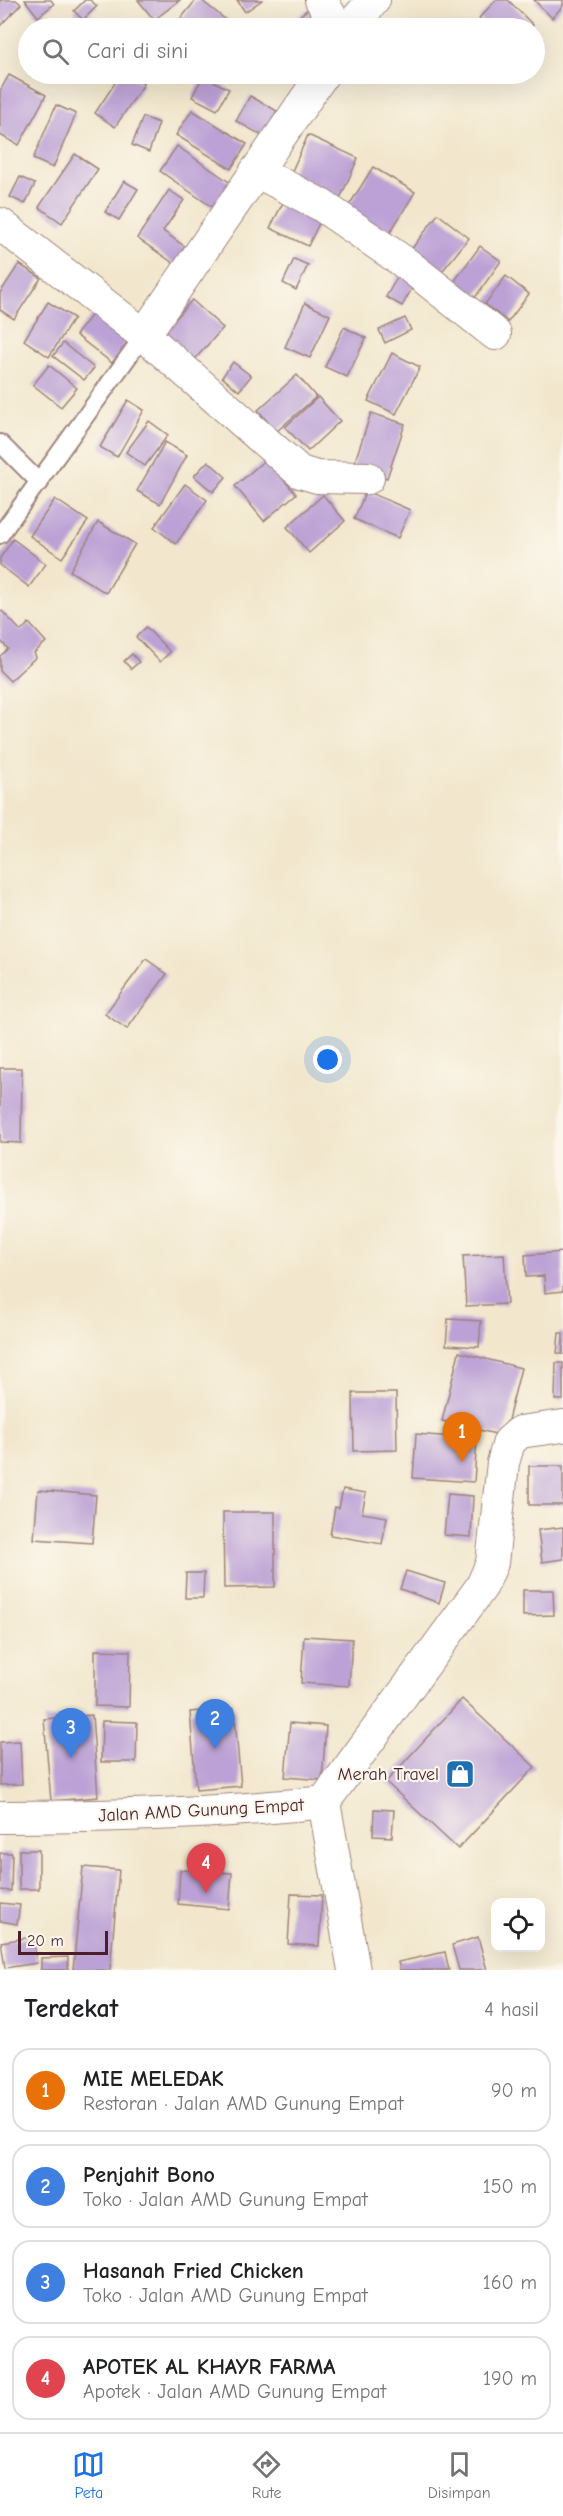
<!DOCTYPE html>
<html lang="id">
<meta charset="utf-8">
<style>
:root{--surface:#fff;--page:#f2f2f2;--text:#202124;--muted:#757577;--line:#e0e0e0;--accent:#1a73e8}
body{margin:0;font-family:"Comic Neue",sans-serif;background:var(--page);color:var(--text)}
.controls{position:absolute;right:18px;bottom:18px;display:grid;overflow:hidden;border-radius:12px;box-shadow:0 6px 24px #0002}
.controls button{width:54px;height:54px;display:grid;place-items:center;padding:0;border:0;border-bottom:2px solid var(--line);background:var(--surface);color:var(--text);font:30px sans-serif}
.scale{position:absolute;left:18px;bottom:15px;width:90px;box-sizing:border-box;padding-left:6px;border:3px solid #4a1f2b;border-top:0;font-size:16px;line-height:21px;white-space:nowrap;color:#4a1f2b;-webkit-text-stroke:4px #fbf7ec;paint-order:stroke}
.you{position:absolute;left:328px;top:1060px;width:21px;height:21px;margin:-15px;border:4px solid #fff;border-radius:50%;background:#1a73e8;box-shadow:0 0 0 9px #1a73e833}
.badge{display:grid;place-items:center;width:39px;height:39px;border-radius:50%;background:var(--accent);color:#fff;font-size:20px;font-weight:700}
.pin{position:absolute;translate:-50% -50px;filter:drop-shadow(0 2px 3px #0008)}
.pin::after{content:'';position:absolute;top:32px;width:21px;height:18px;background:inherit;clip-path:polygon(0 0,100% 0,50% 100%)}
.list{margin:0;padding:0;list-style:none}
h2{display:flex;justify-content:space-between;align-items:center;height:78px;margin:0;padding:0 24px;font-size:26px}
h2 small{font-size:20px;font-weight:400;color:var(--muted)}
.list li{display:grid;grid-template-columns:39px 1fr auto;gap:18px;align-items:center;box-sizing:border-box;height:84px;margin:0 12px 12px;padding:0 12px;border:2px solid var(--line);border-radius:18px}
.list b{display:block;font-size:22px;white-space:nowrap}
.list p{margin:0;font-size:20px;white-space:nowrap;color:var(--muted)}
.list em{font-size:20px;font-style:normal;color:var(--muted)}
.icon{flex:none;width:33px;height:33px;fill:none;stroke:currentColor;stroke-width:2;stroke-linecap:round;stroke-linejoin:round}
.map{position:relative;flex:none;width:563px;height:1970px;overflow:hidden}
.search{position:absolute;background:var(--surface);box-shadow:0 6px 24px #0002;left:18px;right:18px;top:18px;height:66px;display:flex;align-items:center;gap:15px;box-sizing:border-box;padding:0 21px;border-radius:33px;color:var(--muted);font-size:22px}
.sheet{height:462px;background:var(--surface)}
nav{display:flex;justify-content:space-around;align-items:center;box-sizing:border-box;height:84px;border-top:2px solid var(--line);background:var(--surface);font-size:16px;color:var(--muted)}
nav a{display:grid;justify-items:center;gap:3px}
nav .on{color:var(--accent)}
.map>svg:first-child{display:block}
.building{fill:#bba1d5}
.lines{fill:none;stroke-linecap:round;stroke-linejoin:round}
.lane-casing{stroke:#9e837c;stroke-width:20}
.street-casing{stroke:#9e837c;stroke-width:34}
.lane{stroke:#fff;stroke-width:16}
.street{stroke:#fff;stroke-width:32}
.labels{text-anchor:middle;stroke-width:4.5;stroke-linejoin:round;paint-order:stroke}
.poi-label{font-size:18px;fill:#4a1f2b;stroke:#fbf7ec;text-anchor:end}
.street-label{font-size:18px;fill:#4a1f2b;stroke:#fbf7ec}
</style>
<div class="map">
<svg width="563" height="1970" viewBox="0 0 563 1970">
<rect width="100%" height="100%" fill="#fbf7ec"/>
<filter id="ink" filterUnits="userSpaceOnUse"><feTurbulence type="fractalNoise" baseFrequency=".0167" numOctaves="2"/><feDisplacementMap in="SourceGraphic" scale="12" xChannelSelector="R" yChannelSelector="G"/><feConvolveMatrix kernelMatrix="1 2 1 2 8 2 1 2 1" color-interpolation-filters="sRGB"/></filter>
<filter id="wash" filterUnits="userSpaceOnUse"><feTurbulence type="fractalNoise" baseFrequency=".008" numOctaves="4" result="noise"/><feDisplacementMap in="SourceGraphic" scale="24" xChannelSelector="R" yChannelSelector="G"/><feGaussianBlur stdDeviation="1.35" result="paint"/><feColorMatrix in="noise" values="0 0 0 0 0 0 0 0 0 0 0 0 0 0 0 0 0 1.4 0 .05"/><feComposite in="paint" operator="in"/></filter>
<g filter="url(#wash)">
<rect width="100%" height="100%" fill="#f2e7cd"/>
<g id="blocks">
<g class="building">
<polygon points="0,0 16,0 21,4 0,26"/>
<polygon points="25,0 51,0 54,4 38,17"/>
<polygon points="85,0 90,0 97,6 83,20 74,11"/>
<polygon points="138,0 180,0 154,20"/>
<polygon points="196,0 201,0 236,28 173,28"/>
<polygon points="237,0 262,0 245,12"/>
<polygon points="496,0 508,0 533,25 530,28 489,28 479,18"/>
<polygon points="534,0 563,0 563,6 552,18"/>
<polygon points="308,9 324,28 284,28"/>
<polygon points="121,74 129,74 144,84 115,127 95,113"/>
<polygon points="9,75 46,95 19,145 0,135 0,91"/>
<polygon points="203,76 229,89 217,110 192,97"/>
<polygon points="250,96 277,111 263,136 236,121"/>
<polygon points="56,105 76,114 53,168 33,159"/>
<polygon points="192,110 247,144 231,169 176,135"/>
<polygon points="143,117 159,123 149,152 132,145"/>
<polygon points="308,135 358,158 338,203 288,180"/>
<polygon points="177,146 232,184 215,209 160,171"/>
<polygon points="75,154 98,169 62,223 39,207"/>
<polygon points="373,167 415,192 385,241 343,215"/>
<polygon points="20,177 35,184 25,204 10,197"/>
<polygon points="124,181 138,189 119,220 105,212"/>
<polygon points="169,190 184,200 163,231 194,253 182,269 137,238"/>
<polygon points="286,197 323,215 308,246 270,228"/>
<polygon points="438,214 469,238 440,274 410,251"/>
<polygon points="480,246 501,261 469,306 448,290"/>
<polygon points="294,259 308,265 296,290 283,283"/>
<polygon points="19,264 41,278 14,319 0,310 0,293"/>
<polygon points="400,272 416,281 402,306 386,297"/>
<polygon points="506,276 529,294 508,322 485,304"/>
<polygon points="192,300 223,328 194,360 163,333"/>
<polygon points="48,302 74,318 49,357 24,340"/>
<polygon points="305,303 330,315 310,358 285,347"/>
<polygon points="94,312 130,341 112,363 76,335"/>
<polygon points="405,318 411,330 385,343 379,330"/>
<polygon points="344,327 366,338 347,377 325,367"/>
<polygon points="63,343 94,368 84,380 53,356"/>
<polygon points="392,353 420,367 396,414 368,401"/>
<polygon points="233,362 251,376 239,391 222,377"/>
<polygon points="49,365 77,388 61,407 33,385"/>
<polygon points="297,375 316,397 276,432 258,410"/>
<polygon points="318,397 340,421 308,451 285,427"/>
<polygon points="128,400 144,410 117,457 100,447"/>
<polygon points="371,413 405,424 387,478 353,467"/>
<polygon points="149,421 168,435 145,466 126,452"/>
<polygon points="165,442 187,455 160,504 137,491"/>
<polygon points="266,459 296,494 264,521 235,486"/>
<polygon points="208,461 226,477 213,492 194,476"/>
<polygon points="185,484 207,500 176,544 154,527"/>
<polygon points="366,491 410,510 398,538 354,519"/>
<polygon points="323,495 345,521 309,553 287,527"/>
<polygon points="55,499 88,521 62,558 30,536"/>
<polygon points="98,522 135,544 106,593 70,571"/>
<polygon points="13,539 46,564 29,587 0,565 0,558"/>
<polygon points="2,611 21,631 29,623 46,642 34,653 36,657 10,681 0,671 0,656 8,649 0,640 0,613"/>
<polygon points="146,627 170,652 160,662 136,637"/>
<polygon points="132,654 139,662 131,669 124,661"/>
<polygon points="146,959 167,974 127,1029 105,1014"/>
<polygon points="0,1068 22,1068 21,1143 0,1142"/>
<polygon points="563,1252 563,1291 545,1293 544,1276 526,1277 525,1255"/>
<polygon points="504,1254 507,1304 466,1306 463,1256"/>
<polygon points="448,1319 481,1321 479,1347 446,1345"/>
<polygon points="559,1333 563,1333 563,1354 557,1353"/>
<polygon points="459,1352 521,1368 504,1436 442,1421"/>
<polygon points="556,1363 563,1363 563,1400 555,1400"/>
<polygon points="353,1393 396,1393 397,1450 354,1451"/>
<polygon points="416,1434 477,1439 474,1482 413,1478"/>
<rect x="529" y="1466" width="34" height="39"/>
<polygon points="343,1489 366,1493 362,1513 387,1517 382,1544 330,1535 335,1507 339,1508"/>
<polygon points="38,1490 96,1495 92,1543 34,1539"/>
<polygon points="448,1494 473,1496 471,1537 444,1535"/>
<polygon points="223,1512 275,1512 275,1587 224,1588"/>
<polygon points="563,1527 563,1559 542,1562 538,1530"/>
<polygon points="406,1571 445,1583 439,1603 400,1589"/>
<polygon points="186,1573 204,1573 203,1598 185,1598"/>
<polygon points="523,1590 553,1590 554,1615 523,1616"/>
<polygon points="304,1636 352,1639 349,1686 301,1683"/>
<polygon points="95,1650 130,1651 129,1707 95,1706"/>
<polygon points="462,1699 535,1767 458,1849 386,1782"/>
<polygon points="234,1708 241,1786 196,1790 190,1712"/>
<polygon points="92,1715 98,1797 51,1801 44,1719"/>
<polygon points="102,1721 137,1722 136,1762 101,1762"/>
<polygon points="290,1723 326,1726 322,1780 285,1777"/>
<polygon points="20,1741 22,1784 0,1785 0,1742"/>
<polygon points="374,1809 394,1810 392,1837 373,1836"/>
<rect x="19" y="1850" width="20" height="39"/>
<polygon points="0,1853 12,1853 11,1891 0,1890"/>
<polygon points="83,1867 119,1870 110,1970 73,1970"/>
<polygon points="180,1870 232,1873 229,1909 178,1904"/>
<polygon points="291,1894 322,1895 319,1946 288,1944"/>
<polygon points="0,1903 20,1905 17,1924 0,1921"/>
<polygon points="33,1937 37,1963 5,1968 1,1942"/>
<polygon points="478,1937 487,1970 459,1970 452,1945"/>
<polygon points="445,1952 449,1970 400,1970 398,1962"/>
<polygon points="68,1957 68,1970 41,1970 41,1958"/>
</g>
</g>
</g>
<g filter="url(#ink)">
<use href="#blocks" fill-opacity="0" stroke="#9e837c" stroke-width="1.5"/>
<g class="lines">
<g class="lane-casing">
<g id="lane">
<polyline points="0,443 40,483"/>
<polyline points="0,535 144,335"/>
</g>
</g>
<g class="street-casing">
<g id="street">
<polyline points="321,0 330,15 335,28"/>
<polyline points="349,28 374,0"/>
<polyline points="256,171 321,205 408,265 495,334"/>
<polyline points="0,224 144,335 300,472 317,477 368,478"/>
<polyline points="144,335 323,74"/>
<polyline points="324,1802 354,1970"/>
<path d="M 0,1817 C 108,1817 216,1814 324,1802 L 482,1586 L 492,1563 L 503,1463 L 509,1442 L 520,1432 L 563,1426"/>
</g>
</g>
<use href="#lane" class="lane"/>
<use href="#street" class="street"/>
</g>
</g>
<defs>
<g id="shop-square" transform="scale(1.5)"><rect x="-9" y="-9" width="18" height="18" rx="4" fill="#1f6fb2" stroke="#fbf7ec"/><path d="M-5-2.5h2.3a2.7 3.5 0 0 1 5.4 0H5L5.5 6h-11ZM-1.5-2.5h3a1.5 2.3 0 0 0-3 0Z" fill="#fff"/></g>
</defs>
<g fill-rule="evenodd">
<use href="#shop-square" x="460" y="1774"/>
</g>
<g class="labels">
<g class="poi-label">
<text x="439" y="1780">Merah Travel</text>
</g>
<g class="street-label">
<text transform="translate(201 1810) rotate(-3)" y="6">Jalan AMD Gunung Empat</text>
</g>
</g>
</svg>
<div class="controls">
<button><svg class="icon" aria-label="locate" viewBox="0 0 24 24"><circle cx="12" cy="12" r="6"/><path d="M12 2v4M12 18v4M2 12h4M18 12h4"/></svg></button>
</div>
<div class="scale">20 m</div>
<div class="you"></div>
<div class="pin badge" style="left:462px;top:1462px;background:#e8710a">1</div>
<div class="pin badge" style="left:215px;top:1749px;background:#3f7fe0">2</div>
<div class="pin badge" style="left:71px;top:1758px;background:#3f7fe0">3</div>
<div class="pin badge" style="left:206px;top:1893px;background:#e0444e">4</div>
<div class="search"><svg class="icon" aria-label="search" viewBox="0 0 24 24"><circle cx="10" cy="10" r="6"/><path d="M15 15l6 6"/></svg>Cari di sini</div>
</div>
<section class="sheet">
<h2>Terdekat<small>4 hasil</small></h2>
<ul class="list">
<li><span class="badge" style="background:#e8710a">1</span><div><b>MIE MELEDAK</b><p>Restoran · Jalan AMD Gunung Empat</p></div><em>90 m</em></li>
<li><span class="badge" style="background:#3f7fe0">2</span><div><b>Penjahit Bono</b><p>Toko · Jalan AMD Gunung Empat</p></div><em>150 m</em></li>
<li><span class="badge" style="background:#3f7fe0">3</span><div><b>Hasanah Fried Chicken</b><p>Toko · Jalan AMD Gunung Empat</p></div><em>160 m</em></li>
<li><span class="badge" style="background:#e0444e">4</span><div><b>APOTEK AL KHAYR FARMA</b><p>Apotek · Jalan AMD Gunung Empat</p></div><em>190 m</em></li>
</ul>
</section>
<nav>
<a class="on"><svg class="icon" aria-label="map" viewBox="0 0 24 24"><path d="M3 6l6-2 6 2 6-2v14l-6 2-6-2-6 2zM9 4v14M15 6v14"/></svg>Peta</a>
<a><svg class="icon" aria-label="directions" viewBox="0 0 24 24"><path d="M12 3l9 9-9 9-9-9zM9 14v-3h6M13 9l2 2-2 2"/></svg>Rute</a>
<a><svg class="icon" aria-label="saved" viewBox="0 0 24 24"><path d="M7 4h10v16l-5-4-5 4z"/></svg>Disimpan</a>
</nav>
